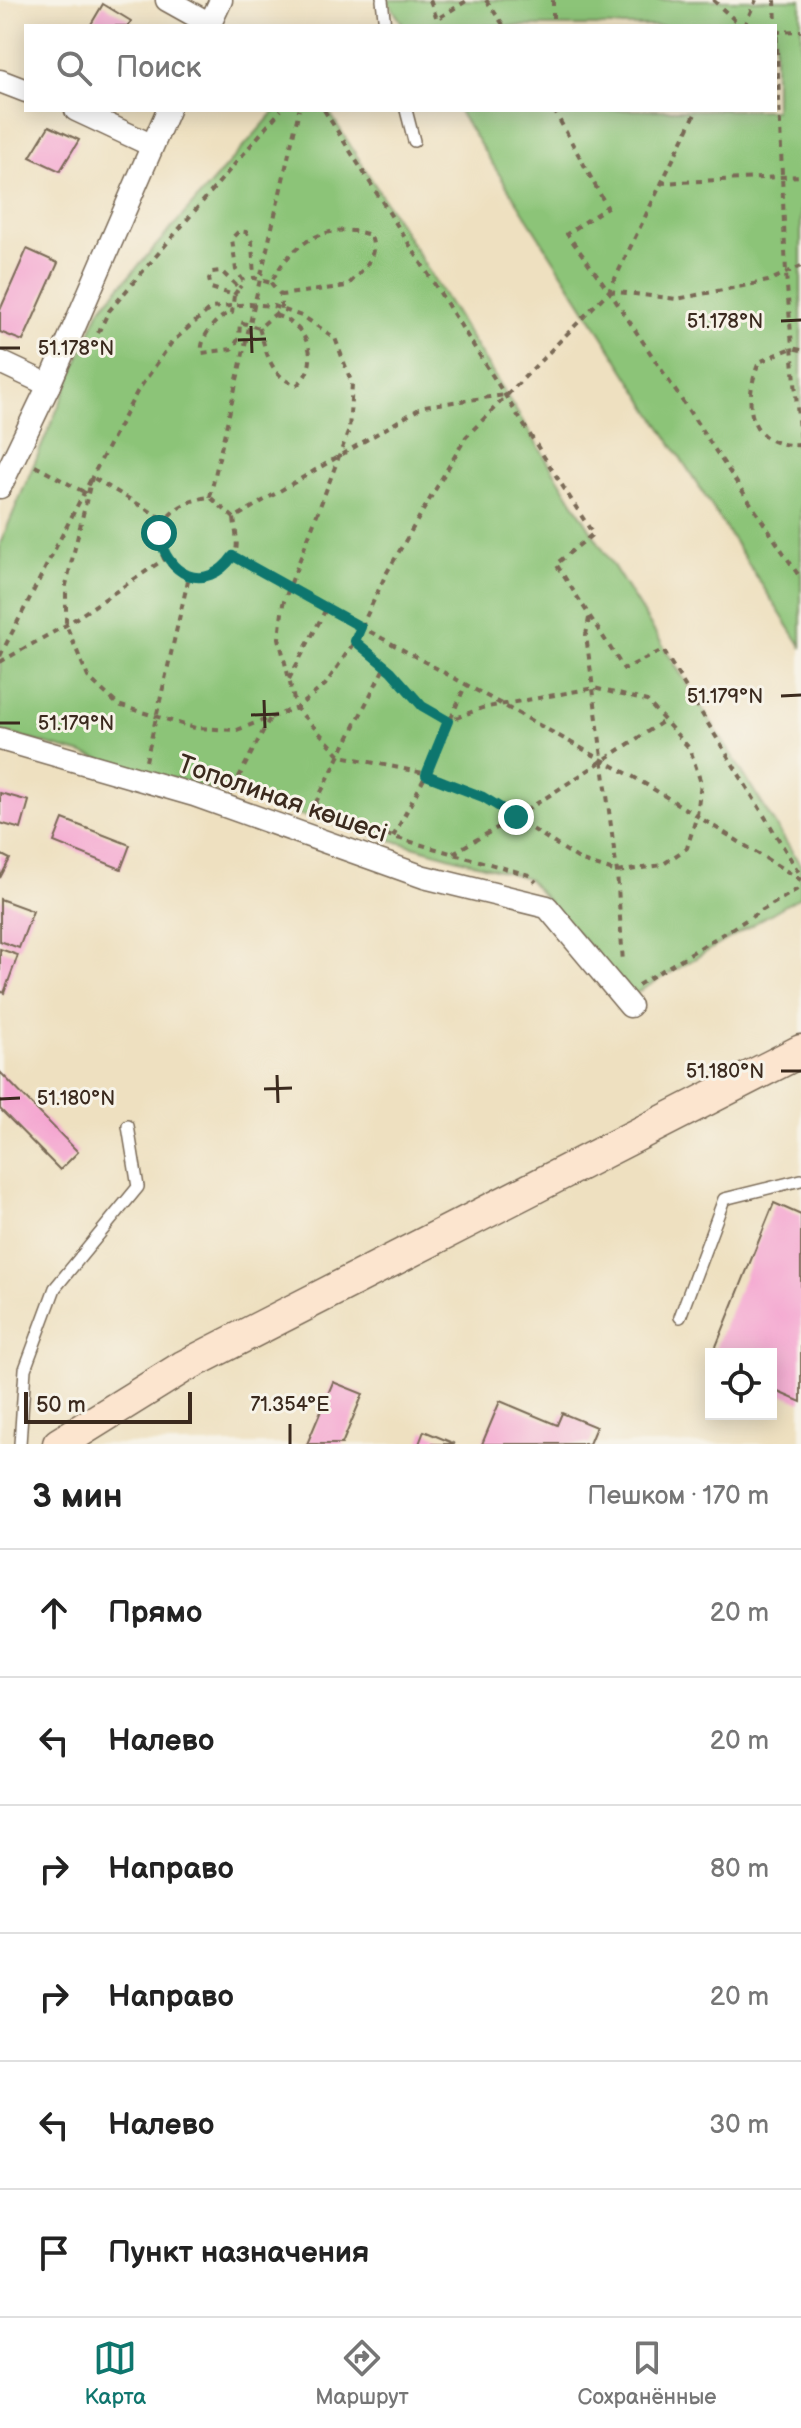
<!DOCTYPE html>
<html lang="ru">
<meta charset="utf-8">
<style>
:root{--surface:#fff;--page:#f6f6f6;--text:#222;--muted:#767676;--line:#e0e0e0;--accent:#0f766e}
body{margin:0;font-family:"Balsamiq Sans",sans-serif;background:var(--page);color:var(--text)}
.controls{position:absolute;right:24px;bottom:24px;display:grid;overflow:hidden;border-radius:0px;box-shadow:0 4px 20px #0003}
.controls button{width:72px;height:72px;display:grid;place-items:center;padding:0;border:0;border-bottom:2px solid var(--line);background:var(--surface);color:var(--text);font:40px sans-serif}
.scale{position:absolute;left:24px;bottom:20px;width:168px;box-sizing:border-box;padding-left:8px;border:4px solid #3b2a1e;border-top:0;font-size:22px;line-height:28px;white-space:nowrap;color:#3b2a1e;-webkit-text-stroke:6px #f7f3e8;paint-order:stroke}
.stop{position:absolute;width:24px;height:24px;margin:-18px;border:6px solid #0f766e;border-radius:50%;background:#fff}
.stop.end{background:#0f766e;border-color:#fff;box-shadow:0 2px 8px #0008}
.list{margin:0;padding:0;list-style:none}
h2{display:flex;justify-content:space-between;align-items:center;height:104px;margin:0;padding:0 32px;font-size:34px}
h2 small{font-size:26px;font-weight:400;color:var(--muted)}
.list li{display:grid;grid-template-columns:52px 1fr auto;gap:24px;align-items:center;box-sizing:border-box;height:128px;padding:0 32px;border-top:2px solid var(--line)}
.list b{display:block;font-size:30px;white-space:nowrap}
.list em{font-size:26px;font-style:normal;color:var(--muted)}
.icon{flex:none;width:44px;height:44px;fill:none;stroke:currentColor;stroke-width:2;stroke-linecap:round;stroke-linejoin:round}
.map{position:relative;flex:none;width:801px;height:1444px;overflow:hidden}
.search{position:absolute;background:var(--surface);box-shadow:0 4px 20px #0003;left:24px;right:24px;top:24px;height:88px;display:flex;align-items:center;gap:20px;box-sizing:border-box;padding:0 28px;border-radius:0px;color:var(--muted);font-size:30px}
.sheet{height:872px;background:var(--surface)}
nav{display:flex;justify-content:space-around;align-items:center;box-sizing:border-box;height:112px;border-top:2px solid var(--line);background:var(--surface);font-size:22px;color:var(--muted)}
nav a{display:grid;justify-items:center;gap:4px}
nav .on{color:var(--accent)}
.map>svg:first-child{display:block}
.green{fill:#8cc478;stroke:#64774b;stroke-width:2}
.building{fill:#f4a4d0}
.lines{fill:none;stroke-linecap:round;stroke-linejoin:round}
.lane-casing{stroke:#7a6a57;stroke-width:14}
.street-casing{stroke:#7a6a57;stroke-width:25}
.secondary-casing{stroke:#7a6a57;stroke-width:35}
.path{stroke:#7a6a57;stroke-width:4;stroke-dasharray:6 6;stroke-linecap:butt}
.lane{stroke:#fff;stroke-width:11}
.street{stroke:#fff;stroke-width:22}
.secondary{stroke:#fce5cf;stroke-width:32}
.route{stroke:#0f766e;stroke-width:10}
.ticks{fill:none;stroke:#3b2a1e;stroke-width:3}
.labels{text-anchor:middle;stroke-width:6;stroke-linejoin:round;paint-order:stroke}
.street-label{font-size:26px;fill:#3b2a1e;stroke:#f7f3e8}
.ticks-label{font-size:20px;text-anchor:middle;fill:#3b2a1e;stroke:#f7f3e8;stroke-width:6;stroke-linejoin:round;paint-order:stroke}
</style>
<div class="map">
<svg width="801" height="1444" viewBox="0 0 801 1444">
<rect width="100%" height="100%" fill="#f7f3e8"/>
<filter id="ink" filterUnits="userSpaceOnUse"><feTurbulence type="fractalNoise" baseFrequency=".0125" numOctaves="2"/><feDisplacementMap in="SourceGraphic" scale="16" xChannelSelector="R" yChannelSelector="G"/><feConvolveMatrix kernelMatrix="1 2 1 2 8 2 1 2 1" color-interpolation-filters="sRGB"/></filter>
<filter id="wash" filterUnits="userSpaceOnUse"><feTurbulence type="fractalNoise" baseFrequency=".006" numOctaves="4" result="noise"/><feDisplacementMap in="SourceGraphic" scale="32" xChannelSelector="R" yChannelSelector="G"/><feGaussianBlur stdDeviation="1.8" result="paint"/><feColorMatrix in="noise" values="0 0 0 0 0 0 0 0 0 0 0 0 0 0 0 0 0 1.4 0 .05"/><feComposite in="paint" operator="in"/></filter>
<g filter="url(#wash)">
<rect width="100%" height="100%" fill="#eee0c0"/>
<g class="green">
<polygon points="387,0 801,0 801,646 458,110 775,110 775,26 404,26"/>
<polygon points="276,110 328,110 801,866 801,896 633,995 527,878 0,731 0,544 100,309"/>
</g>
<g id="blocks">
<g class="building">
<polygon points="103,4 131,21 128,26 90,26"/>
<polygon points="49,126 79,140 60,171 30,157"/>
<polygon points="27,249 58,263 23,341 0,332 0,310"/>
<polygon points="0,793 29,801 21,829 0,823"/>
<polygon points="63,819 130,845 121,869 54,842"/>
<polygon points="0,854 10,859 0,878"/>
<polygon points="0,899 33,911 19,948 0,941"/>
<polygon points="0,949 18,955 4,993 0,991"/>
<polygon points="0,1072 78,1152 60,1170 0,1109"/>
<polygon points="774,1203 801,1215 801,1402 771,1389 771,1354 713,1354"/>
<polygon points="333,1382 363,1394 342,1444 307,1444"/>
<polygon points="500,1401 557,1425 562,1413 596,1427 589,1444 482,1444"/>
<polygon points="424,1431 455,1444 419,1444"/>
</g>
</g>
</g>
<g filter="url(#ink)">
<use href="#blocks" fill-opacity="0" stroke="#7a6a57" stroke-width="2"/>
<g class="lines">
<g class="lane-casing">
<g id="lane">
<polyline points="382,0 385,26"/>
<polyline points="406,110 414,141"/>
<polyline points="680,1317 724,1199 801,1180"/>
<polyline points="20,1444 25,1369 55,1288 138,1187 128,1126"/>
</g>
</g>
<g class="street-casing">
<g id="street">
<polyline points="167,0 210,24"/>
<polyline points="209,26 221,0"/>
<polyline points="0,81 26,91"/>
<polyline points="76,110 151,145"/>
<polyline points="0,362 49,385"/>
<polyline points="0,487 49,385 168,110"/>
<polyline points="0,739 194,795 424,877 547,907 630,1006"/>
</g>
</g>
<g class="secondary-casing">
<polyline id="secondary" points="59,1444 183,1367 801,1051"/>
</g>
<g class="path">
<polyline points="430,0 437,19 468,0"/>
<polyline points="486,0 504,26"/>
<polyline points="553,0 553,26"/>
<polyline points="713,0 741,26"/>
<polyline points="775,0 786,274 801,454"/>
<polyline points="744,26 756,0"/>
<polyline points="775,32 801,31"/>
<polyline points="324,110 593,534 556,564 624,669 663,650 801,876"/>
<polyline points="554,110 607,207 567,234 609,291 801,579"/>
<polyline points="660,183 801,176"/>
<polyline points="271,283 281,295"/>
<polyline points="609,291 677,299 768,281 801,266"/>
<path d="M 234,295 L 239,288 L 221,271 L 212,272 L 209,279 L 211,288 L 234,295 L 232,313 C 217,315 199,338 202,353 L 232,349 L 239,338 L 240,322 L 259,328 L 281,309 L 281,295 L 347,286 C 361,271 381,256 370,235 C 327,220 290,244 271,283 L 254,278 L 252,242 L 246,232 L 239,231 L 232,238 L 236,270 L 244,282 L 239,288"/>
<path d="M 259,328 C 267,353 270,377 297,385 C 324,362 306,321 273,315"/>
<polyline points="98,333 109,311 281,110"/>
<path d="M 801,350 L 792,348 L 759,362 C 743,402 746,448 801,445"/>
<polyline points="35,466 84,492"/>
<polyline points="210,497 299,110"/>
<path d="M 234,518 L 210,497 C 173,500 138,536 172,567 C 191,585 224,577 235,554 C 239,545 235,528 234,518 L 424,406 L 505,395"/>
<polyline points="233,556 637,779 801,880"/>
<polyline points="589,618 586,635 617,872 623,963"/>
<polyline points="355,641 391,671 422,706 448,721 482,708 594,688 647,701 690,749 701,783 697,815 687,848 662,865 617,872 582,861 483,797 433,775 341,756 296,708 279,638 283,604 349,430 352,384 335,338 304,317 273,306 249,304 211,308 172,342 137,392 92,477 66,585 66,625 88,677 118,705 195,728 237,730 296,708 325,685 355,641 386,574 466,437 609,291 697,110"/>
<polyline points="0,656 92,477 165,520"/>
<polyline points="0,662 66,625 166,558"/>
<polyline points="289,679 326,609"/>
<polyline points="146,761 189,576"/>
<polyline points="233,788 270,718"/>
<polyline points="310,814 385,666"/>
<polyline points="351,825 529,875 536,882"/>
<polyline points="393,837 426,775 465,686"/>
<polyline points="453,853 516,817 664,721"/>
<polyline points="638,985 801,887"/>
</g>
<use href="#lane" class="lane"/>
<use href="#street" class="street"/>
<use href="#secondary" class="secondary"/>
</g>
</g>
<g class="lines" filter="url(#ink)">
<path class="route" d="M 159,533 C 166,576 205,595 233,556 L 361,627 L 355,641 L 391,671 L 422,706 L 448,721 L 426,775 L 483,797 L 516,817"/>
</g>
<path class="ticks" d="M 781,321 L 801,320M 251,326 L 252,353M 238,340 L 266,339M 0,348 L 20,348M 781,696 L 801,695M 264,700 L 265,728M 251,715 L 279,714M 0,723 L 20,723M 781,1071 L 801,1071M 277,1075 L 278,1103M 264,1089 L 292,1088M 0,1099 L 20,1098M 290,1424 L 290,1444"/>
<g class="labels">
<g class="street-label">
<text transform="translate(283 798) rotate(19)" y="9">Тополиная көшесі</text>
</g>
</g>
<g class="ticks-label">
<text x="725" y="328">51.178°N</text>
<text x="76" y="355">51.178°N</text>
<text x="725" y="703">51.179°N</text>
<text x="76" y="730">51.179°N</text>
<text x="725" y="1078">51.180°N</text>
<text x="76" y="1105">51.180°N</text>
<text x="290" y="1411">71.354°E</text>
</g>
</svg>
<div class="controls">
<button><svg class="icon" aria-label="locate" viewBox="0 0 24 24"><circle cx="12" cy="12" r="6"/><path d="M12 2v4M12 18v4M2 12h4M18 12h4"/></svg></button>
</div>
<div class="scale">50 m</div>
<div class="stop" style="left:159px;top:533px"></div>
<div class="stop end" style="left:516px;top:817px"></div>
<div class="search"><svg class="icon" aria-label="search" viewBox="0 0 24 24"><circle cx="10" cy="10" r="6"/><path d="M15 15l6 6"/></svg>Поиск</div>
</div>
<section class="sheet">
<h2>3 мин<small>Пешком · 170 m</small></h2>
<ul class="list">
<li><svg class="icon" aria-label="ahead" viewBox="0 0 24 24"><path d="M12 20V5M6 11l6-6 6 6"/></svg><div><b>Прямо</b></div><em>20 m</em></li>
<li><svg class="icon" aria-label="left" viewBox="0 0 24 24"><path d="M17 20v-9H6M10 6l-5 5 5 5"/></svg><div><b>Налево</b></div><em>20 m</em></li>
<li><svg class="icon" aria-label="right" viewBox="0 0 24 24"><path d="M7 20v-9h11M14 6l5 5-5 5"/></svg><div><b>Направо</b></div><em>80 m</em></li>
<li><svg class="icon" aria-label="right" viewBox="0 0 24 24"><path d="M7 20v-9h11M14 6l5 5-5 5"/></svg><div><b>Направо</b></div><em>20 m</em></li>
<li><svg class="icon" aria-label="left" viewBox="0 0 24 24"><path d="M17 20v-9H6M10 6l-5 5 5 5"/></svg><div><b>Налево</b></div><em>30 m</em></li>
<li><svg class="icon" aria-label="arrive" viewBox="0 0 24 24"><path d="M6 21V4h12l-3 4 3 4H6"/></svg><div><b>Пункт назначения</b></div></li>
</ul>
</section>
<nav>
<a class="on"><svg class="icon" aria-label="map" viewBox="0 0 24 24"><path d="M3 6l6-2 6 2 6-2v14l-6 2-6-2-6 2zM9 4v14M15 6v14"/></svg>Карта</a>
<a><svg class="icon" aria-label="directions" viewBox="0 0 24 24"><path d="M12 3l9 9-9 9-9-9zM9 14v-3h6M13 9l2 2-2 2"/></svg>Маршрут</a>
<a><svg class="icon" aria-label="saved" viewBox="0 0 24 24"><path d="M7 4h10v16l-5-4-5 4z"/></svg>Сохранённые</a>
</nav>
